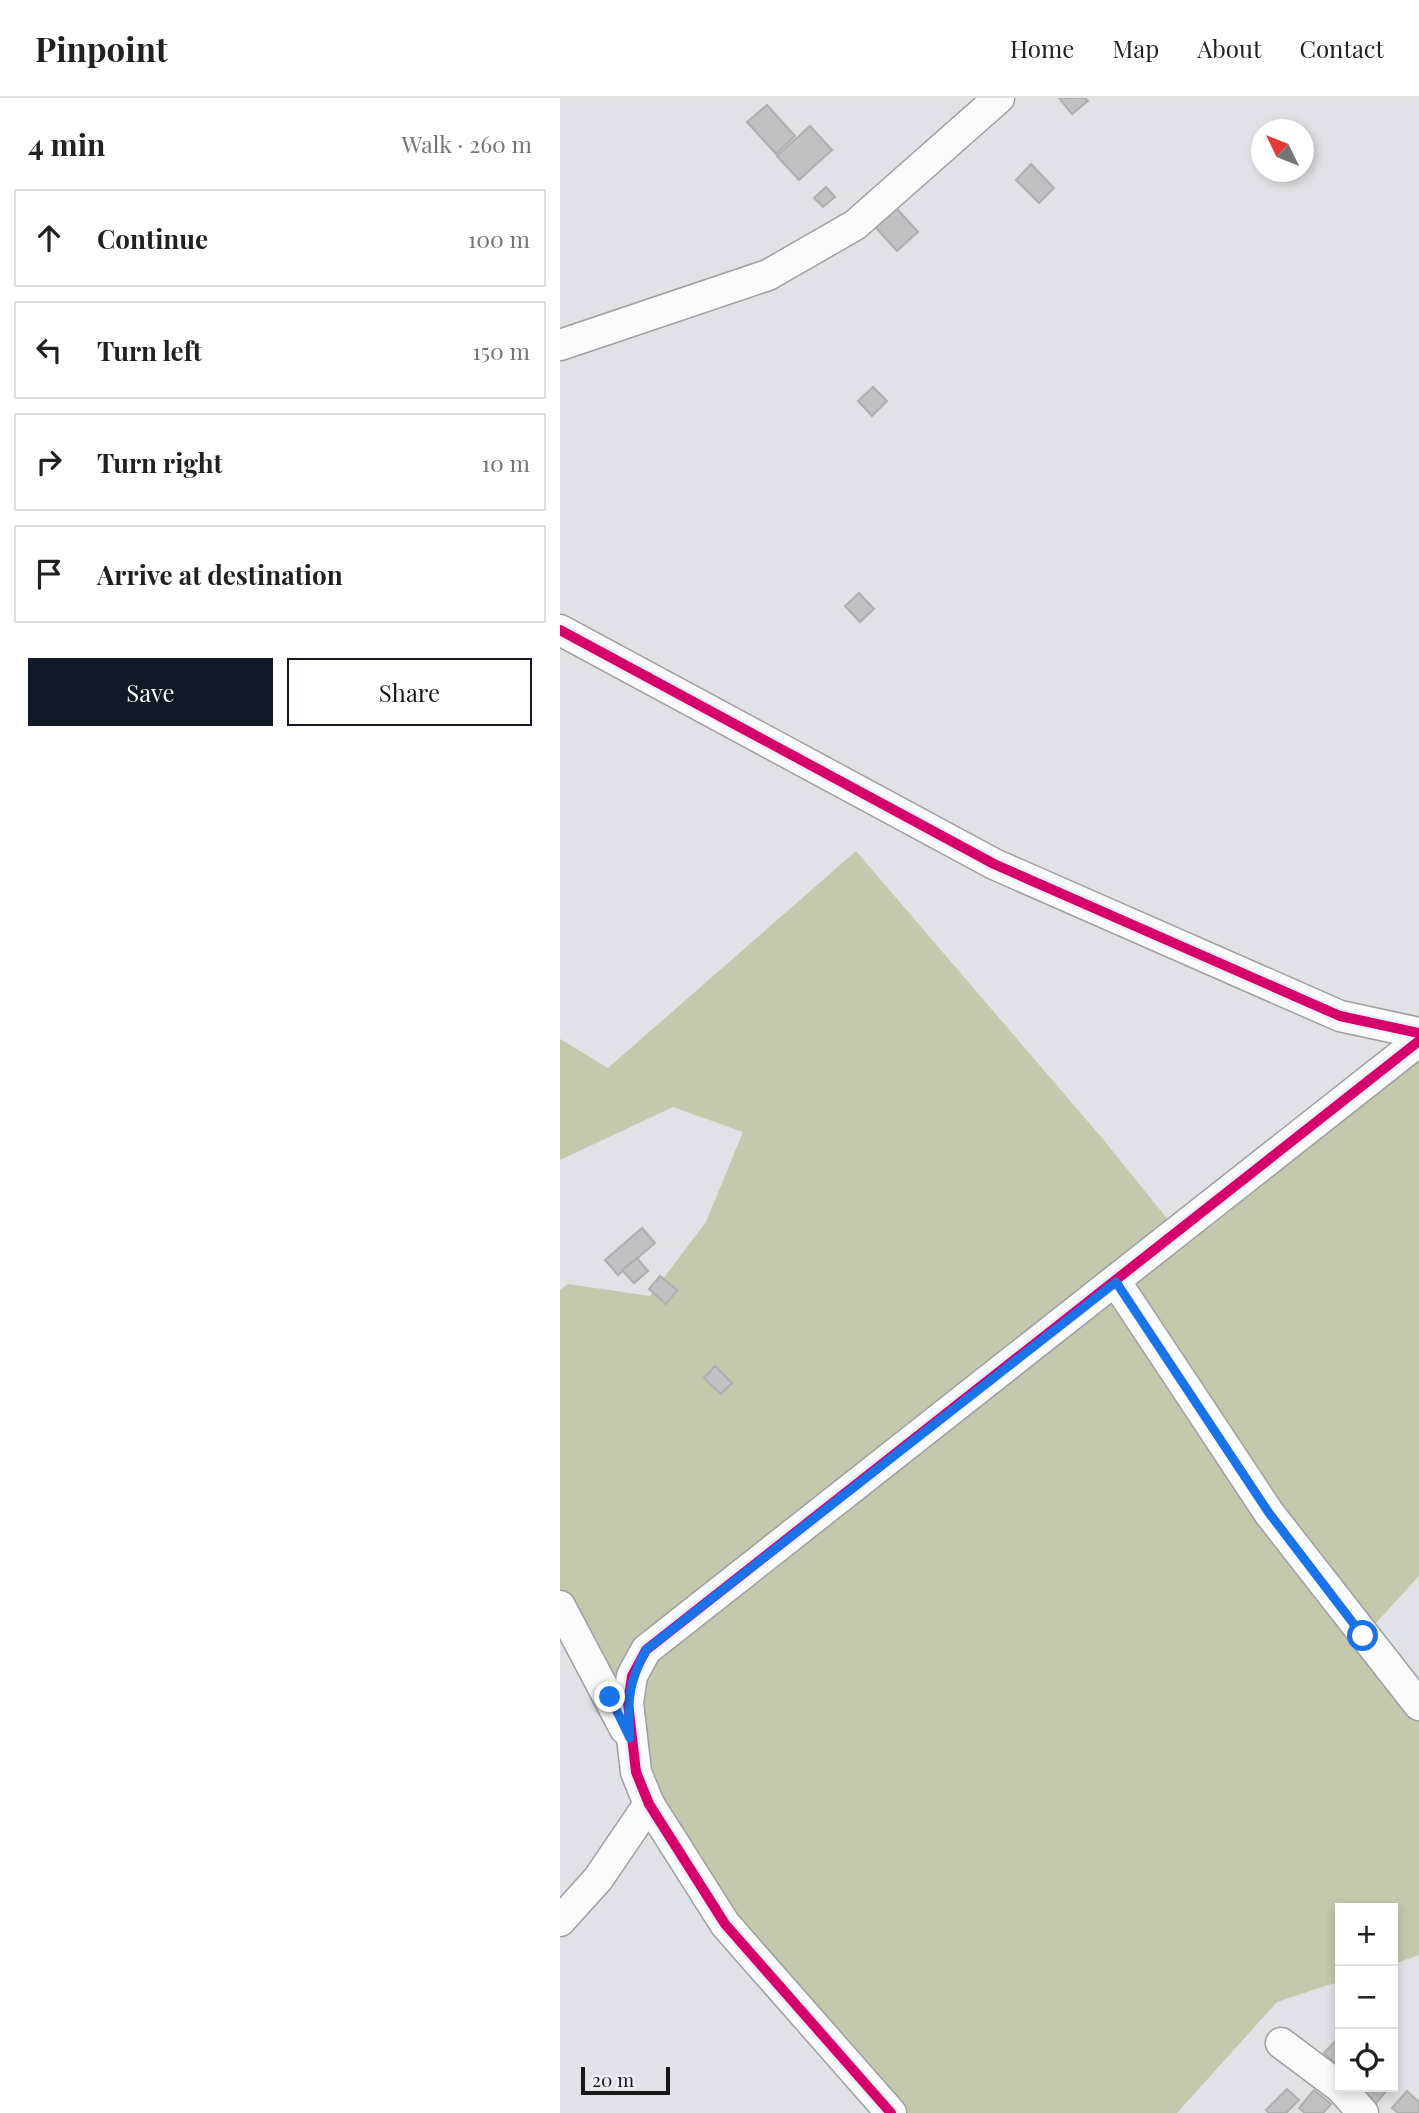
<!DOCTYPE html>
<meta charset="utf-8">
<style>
:root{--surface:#fff;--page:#f6f6f6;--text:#202124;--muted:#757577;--line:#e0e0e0;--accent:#111827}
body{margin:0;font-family:"Playfair Display",serif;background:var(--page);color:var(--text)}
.controls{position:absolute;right:21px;bottom:21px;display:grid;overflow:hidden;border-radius:0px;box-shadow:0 4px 10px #0003}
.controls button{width:63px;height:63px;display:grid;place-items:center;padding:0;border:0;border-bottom:2px solid var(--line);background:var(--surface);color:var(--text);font:35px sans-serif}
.compass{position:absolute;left:691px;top:21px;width:63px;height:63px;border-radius:50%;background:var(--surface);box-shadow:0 4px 10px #0003;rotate:313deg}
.scale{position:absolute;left:21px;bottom:18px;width:89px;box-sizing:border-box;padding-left:7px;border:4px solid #17181b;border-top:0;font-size:19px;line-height:24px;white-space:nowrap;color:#17181b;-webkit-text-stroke:5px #ecedf6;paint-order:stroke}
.stop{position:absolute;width:21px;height:21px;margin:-16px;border:5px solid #1a73e8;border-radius:50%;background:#fff}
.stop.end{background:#1a73e8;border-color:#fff;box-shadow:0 2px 7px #0008}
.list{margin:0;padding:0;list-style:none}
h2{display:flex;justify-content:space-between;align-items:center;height:91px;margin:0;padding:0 28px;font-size:30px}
h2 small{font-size:23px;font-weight:400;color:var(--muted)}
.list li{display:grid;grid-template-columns:46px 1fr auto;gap:21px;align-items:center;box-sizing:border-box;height:98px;margin:0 14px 14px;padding:0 14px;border:2px solid var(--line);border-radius:0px}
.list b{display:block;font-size:26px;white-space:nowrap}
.list em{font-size:23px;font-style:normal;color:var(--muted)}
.actions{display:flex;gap:14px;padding:21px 28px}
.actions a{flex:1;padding:16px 0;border:2px solid var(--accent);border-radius:0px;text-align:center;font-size:24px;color:var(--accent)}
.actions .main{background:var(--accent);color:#fff}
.icon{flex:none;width:38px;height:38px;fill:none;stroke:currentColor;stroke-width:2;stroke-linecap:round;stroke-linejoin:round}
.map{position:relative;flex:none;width:859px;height:2015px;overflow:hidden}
header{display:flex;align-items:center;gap:42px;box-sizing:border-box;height:98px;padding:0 35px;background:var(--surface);border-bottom:2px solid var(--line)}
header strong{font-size:33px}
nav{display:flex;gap:38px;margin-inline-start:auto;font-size:24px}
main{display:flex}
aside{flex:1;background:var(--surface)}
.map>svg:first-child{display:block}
.green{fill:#c4c8ac}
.building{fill:#c1c1c4;stroke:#aeaeb2;stroke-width:2}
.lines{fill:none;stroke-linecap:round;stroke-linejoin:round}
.minor-casing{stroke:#9e9fa3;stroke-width:33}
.minor{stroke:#fafbfb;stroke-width:30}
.cycleway-casing{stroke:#ecedf6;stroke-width:15}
.cycleway{stroke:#d6006c;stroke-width:10}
.route{stroke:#1a73e8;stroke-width:9}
</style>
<header>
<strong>Pinpoint</strong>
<nav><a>Home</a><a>Map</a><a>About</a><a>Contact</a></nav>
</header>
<main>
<aside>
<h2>4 min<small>Walk · 260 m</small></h2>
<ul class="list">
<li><svg class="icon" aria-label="ahead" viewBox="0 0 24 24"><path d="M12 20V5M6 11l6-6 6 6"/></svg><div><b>Continue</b></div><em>100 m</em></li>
<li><svg class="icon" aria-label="left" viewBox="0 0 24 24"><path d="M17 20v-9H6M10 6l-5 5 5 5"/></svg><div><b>Turn left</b></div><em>150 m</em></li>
<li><svg class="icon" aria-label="right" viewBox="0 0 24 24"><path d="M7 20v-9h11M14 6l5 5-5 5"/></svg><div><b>Turn right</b></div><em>10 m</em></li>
<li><svg class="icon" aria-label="arrive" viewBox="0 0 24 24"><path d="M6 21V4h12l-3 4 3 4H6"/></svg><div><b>Arrive at destination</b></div></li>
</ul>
<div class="actions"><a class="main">Save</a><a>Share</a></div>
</aside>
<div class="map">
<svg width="859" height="2015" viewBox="0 0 859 2015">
<rect width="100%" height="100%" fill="#e1e2e7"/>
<polygon class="green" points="296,753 542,1040 618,1134 859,943 859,1478 804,1538 859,1603 859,1857 833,1866 833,1810 780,1810 780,1883 717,1904 617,2015 331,2015 165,1826 0,1508 0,1192 8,1186 90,1198 146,1124 183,1034 113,1009 0,1062 0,941 48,970"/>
<g class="building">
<polygon points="499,0 525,0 528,3 512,16"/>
<polygon points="207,7 235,38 216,56 187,24"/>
<polygon points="250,28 272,52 239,82 217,58"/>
<polygon points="471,66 494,90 479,105 456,82"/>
<polygon points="266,89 275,99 263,109 254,100"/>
<polygon points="330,103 358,134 337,153 309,122"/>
<polygon points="313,289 327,303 312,318 298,303"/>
<polygon points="299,495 314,511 300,524 285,508"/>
<polygon points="82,1130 95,1145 58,1177 45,1162"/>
<polygon points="77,1160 88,1173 74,1185 62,1172"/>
<polygon points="100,1178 117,1192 106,1206 89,1191"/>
<polygon points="155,1268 172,1285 161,1296 144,1280"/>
<polygon points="780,1938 780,1970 764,1955"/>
<polygon points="788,1989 829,1989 814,2008"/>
<polygon points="727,1991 739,2002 726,2015 709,2015 706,2012"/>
<polygon points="754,1992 771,2006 763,2015 745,2015 739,2010"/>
<polygon points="847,1993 859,2004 859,2015 838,2015 832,2010"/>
</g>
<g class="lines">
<g class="minor-casing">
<g id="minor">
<polyline points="0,247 208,177 295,127 439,0"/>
<polyline points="0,532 434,766 780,918 859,935"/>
<polyline points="556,1184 709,1415 859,1607"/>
<polyline points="0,1508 65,1631"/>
<polyline points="0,1823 38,1781 89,1706"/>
<polyline points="721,1945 781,1990 803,2015"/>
<polyline points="331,2015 165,1826 89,1706 76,1674 68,1605 72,1578 86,1552 859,943"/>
</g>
</g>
<use href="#minor" class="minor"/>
<g class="cycleway-casing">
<g id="cycleway">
<polyline points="0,532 434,766 780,918 859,935"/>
<polyline points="331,2015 165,1826 89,1706 76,1674 68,1605 72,1578 86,1552 859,943"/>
</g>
</g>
<use href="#cycleway" class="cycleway"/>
</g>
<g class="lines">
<path class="route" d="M 50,1599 L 70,1640 C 67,1603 68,1586 86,1552 L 556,1184 L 709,1415 L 803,1538"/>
</g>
</svg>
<div class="controls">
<button>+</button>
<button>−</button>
<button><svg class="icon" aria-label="locate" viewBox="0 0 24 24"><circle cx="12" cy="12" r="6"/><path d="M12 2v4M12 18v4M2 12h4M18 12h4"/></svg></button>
</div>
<svg class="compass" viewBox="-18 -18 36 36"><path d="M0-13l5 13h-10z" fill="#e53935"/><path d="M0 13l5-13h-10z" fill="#757577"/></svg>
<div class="scale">20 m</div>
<div class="stop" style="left:803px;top:1538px"></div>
<div class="stop end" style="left:50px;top:1599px"></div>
</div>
</main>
